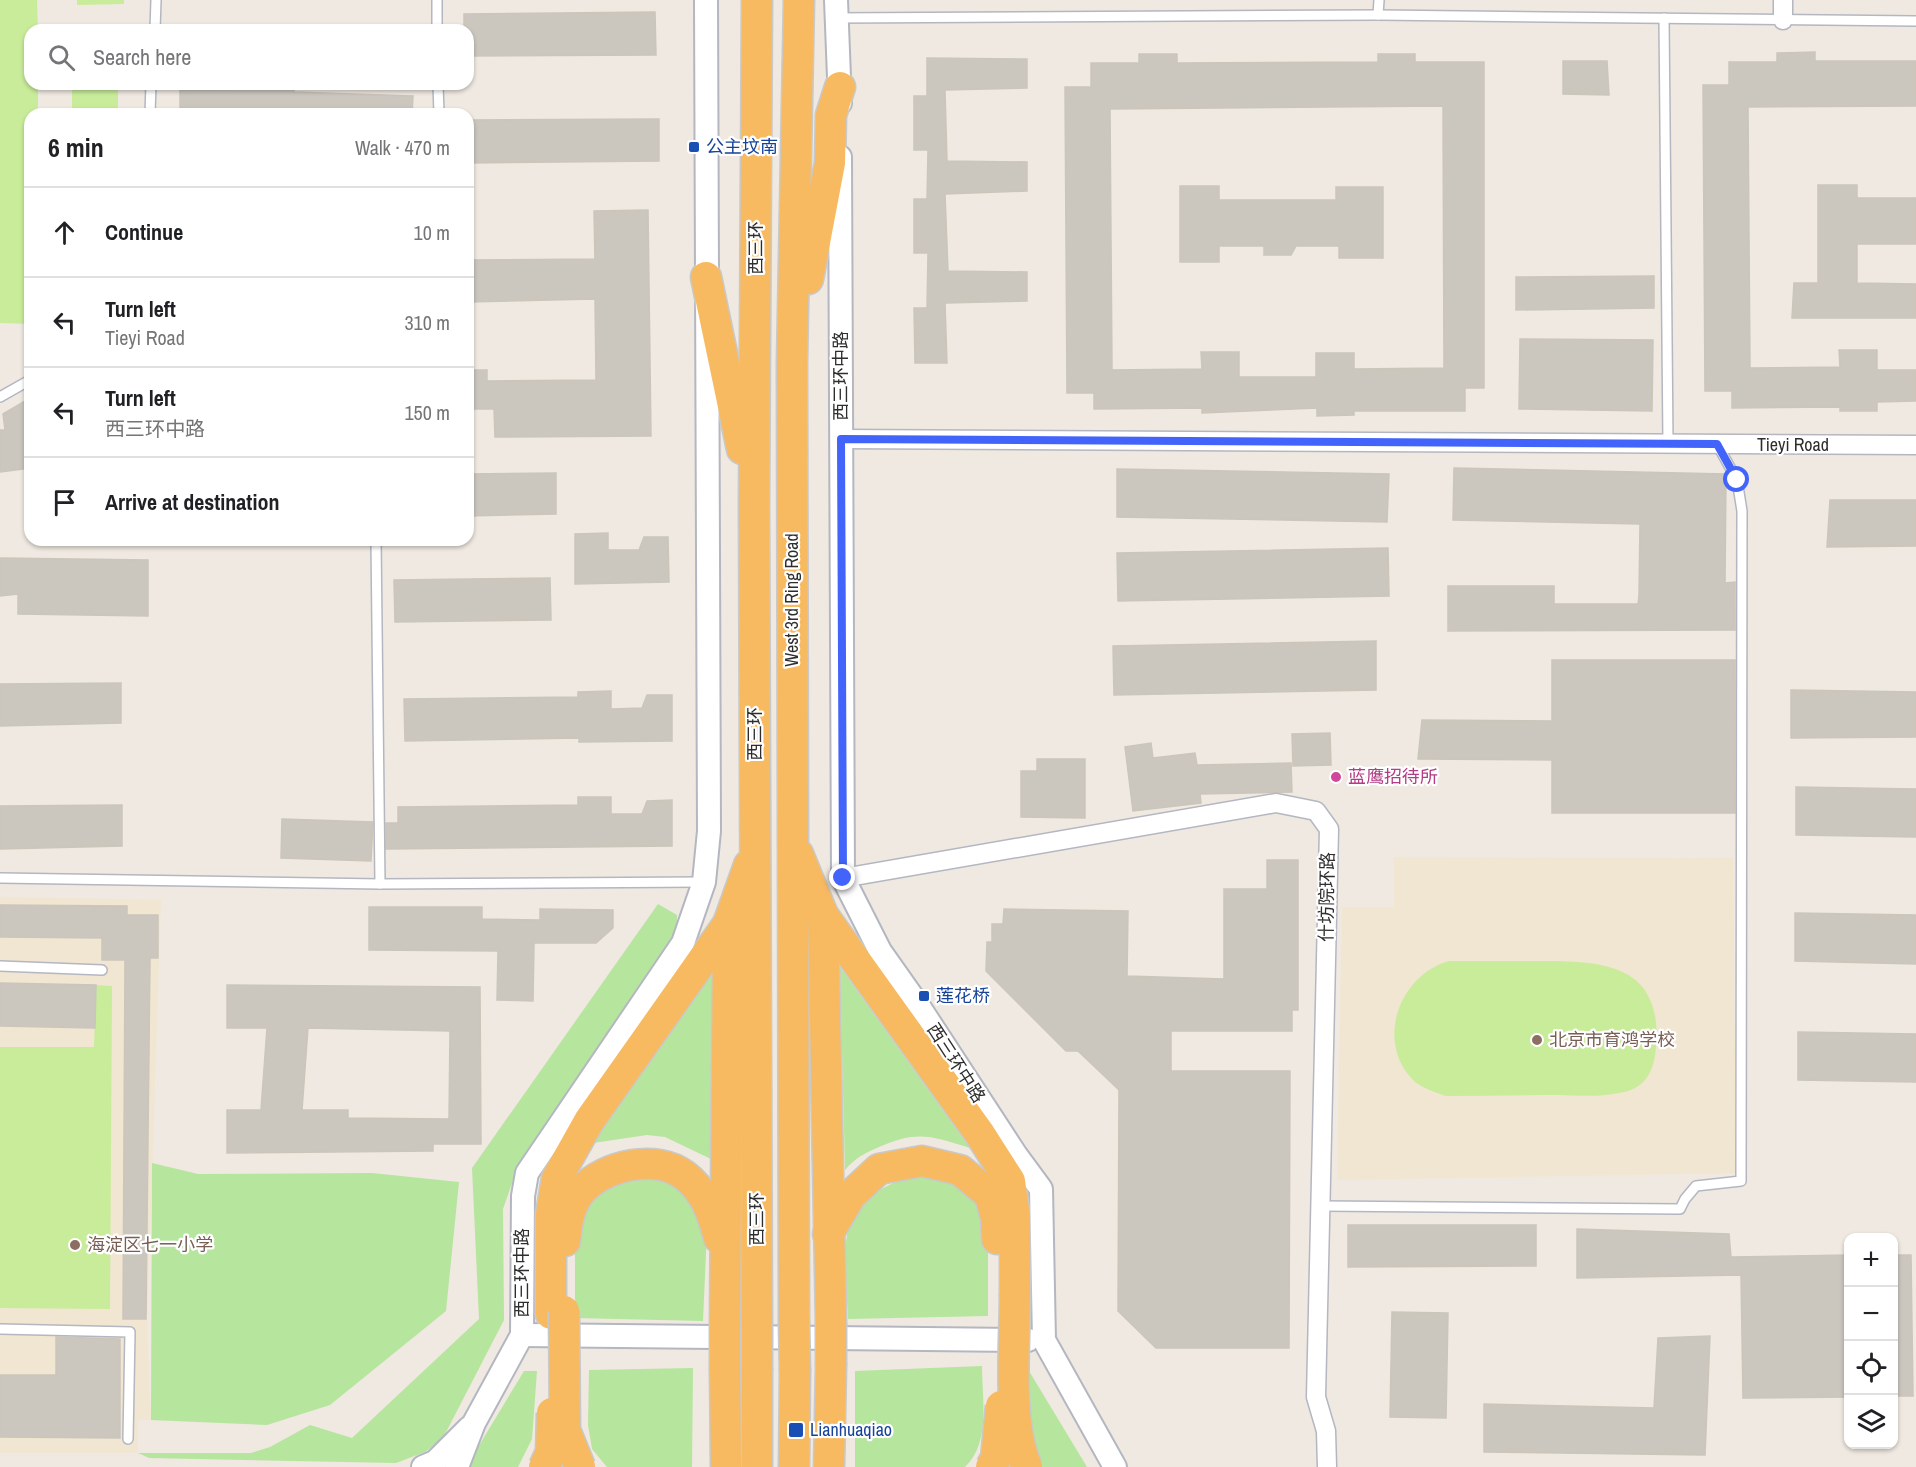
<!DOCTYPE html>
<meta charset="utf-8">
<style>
:root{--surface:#fff;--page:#f2f2f2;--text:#202124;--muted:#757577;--line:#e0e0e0}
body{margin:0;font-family:"Archivo Narrow","Noto Sans SC",sans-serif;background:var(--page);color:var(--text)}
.controls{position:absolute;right:18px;bottom:18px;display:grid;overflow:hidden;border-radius:12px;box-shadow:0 2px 4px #0004}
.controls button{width:54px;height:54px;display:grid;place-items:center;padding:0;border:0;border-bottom:2px solid var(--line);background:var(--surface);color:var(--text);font:30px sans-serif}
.stop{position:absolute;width:18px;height:18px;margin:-14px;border:4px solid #4264fb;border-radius:50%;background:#fff}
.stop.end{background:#4264fb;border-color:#fff;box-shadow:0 2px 6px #0008}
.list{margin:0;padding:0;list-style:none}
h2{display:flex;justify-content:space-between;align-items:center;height:78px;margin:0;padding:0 24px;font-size:26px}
h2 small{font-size:20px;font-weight:400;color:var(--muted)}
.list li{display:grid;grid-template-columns:39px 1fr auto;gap:18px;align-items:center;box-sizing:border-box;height:90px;padding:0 24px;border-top:2px solid var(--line)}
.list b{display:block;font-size:22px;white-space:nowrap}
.list p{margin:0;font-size:20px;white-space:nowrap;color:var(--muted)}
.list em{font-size:20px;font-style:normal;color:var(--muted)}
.icon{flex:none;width:33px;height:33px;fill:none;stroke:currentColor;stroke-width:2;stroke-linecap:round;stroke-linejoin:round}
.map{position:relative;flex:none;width:1916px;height:1467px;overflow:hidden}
.search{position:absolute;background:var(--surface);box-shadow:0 2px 4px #0004;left:24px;top:24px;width:450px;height:66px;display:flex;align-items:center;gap:15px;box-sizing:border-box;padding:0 21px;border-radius:18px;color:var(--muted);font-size:22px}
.panel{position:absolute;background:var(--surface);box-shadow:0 2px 4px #0004;left:24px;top:108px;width:450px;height:438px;border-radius:18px}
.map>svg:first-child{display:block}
.education{fill:#f0e6d1}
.green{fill:#b6e59e}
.pitch{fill:#c9ec9a}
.building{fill:#cbc7bf;stroke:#cbc5ba;stroke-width:1.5;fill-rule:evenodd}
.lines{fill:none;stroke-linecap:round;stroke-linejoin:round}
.service-casing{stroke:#b4b7c1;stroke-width:12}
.minor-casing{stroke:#b4b7c1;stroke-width:21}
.tertiary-casing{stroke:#b4b7c1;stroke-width:26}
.trunk-casing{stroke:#c9c9c9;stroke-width:33}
.service{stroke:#fff;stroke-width:9}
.minor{stroke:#fff;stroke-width:18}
.tertiary{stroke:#fff;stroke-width:22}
.trunk{stroke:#f8ba60;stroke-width:30}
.trunk-bridge-casing{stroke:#c9c9c9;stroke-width:33;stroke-linecap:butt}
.trunk-bridge{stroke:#f8ba60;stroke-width:30}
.route{stroke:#4264fb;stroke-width:8}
.transit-dot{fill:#1a4fb4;stroke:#fff;stroke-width:2}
.hotel-dot{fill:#d1479c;stroke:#fff;stroke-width:2}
.education-dot{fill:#8d6e63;stroke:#fff;stroke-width:2}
.labels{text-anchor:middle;stroke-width:4.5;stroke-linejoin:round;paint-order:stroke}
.transit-label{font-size:18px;fill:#164399;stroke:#fff;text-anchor:start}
.street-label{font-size:18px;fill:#2e2e2e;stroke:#fff}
.hotel-label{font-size:18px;fill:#b23c85;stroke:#fff;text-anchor:start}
.education-label{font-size:18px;fill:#785e54;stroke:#fff;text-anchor:start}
</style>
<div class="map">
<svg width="1916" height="1467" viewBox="0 0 1916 1467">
<rect width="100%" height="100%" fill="#efe9e1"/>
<g class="education">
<polygon points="1394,857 1733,858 1736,1173 1337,1180 1342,907 1394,907"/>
<polygon points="0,897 161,900 147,1328 151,1420 138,1420 138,1453 0,1453"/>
</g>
<g class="green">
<polygon points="658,904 677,915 677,931 517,1169 503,1209 504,1320 443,1438 425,1452 396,1463 149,1458 138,1453 251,1453 270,1447 310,1425 352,1438 479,1319 472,1168"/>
<path d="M 840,967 L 970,1148 C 932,1136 917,1130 879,1147 C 865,1153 855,1158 845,1170 Z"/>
<polygon points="711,969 714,1156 711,1159 665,1137 647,1135 593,1143 593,1138"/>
<polygon points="152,1163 198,1174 372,1173 459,1182 446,1311 330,1405 267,1425 151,1420"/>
<path d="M 930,1174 L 952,1181 L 975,1197 L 988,1216 L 988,1316 L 848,1319 C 847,1292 843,1261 847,1235 C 854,1196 896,1177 930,1174 Z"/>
<path d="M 667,1177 L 690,1193 L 707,1230 L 703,1321 L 575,1318 L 575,1220 C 594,1180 629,1180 667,1177 Z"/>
<path d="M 982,1366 C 982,1399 991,1443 965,1467 L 855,1467 L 855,1371 Z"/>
<polygon points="693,1368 692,1467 607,1467 592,1449 588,1425 589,1370"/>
<polygon points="524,1371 537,1371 532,1439 518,1467 466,1467"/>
<polygon points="1029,1371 1087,1467 1038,1467 1029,1445"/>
</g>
<g class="pitch">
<polygon points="0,0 37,0 38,30 30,30 30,84 38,84 38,114 30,114 30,324 0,323"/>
<polygon points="77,0 124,0 124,4 77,5"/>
<rect x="72" y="84" width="46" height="30"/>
<path d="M 1449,961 C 1480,961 1510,961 1541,961 C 1606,961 1663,965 1656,1048 C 1654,1069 1647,1087 1624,1092 C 1604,1097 1581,1096 1560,1095 C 1522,1095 1484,1096 1446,1096 C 1435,1092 1421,1088 1413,1080 C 1374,1040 1401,974 1449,961 Z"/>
<polygon points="96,985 112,986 110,1309 0,1308 0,1047 94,1047"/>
</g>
<g class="building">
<polygon points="655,12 656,55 468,56 468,30 464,30 464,14"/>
<polygon points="1815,52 1815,61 1916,61 1916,106 1748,107 1750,368 1840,367 1839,350 1877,350 1877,370 1916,370 1916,401 1877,402 1877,411 1840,411 1840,407 1732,408 1732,391 1705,391 1703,85 1729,85 1729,62 1777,62 1777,53"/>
<path d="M 1139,54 L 1177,54 L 1177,63 L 1378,62 L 1378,54 L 1415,54 L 1415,62 L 1484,62 L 1484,388 L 1465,388 L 1465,411 L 1354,411 L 1354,415 L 1317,416 L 1317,408 L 1202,413 L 1202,408 L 1094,409 L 1094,393 L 1067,393 L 1065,87 L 1091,87 L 1091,63 L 1139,63 ZM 1443,106 L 1444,368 L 1354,369 L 1354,353 L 1316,353 L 1316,377 L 1239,377 L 1239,352 L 1201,352 L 1202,369 L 1112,370 L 1110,109 Z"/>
<polygon points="927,58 1027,59 1027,88 945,90 947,161 1027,162 1027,191 945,194 948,271 1027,272 1027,301 945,303 947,363 915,363 914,308 927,308 928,253 914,253 914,199 927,199 928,150 914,150 914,96 927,96"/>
<polygon points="1563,61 1607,61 1609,95 1563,94"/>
<polygon points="294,89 294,92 413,96 412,114 180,114 180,90"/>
<polygon points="659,119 659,161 468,163 468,120"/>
<polygon points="1818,185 1857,185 1857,198 1916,198 1916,244 1857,244 1857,283 1916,284 1916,318 1792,318 1794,283 1818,283"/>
<polygon points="1180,186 1219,186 1219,200 1336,200 1336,187 1383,187 1383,258 1339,258 1339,246 1296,246 1291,255 1264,255 1264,246 1219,246 1219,262 1180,262"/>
<polygon points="648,210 651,436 495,437 494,409 468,409 468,370 487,370 487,381 596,380 595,299 468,302 468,260 595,259 594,211"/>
<polygon points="1654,276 1654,308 1516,310 1516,277"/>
<polygon points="1520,339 1653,340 1652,411 1519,409"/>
<polygon points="30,398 30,468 0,472 0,430 5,430 3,414"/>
<polygon points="1454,468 1726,474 1725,583 1735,582 1735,630 1448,631 1448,586 1554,586 1554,604 1638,604 1639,595 1640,524 1453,520"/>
<polygon points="1117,469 1389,474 1387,522 1117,517"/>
<polygon points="556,473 556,514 468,516 468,474"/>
<polygon points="1830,500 1916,500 1916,546 1827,547"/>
<polygon points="608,533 608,550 639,550 644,537 668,537 669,582 575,584 575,534"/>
<polygon points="1388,548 1389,596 1118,601 1117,553"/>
<polygon points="0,558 148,560 148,616 18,614 18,594 0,596"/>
<polygon points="550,578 551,620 395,622 394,580"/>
<polygon points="1376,641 1376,690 1114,695 1113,646"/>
<polygon points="1552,660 1735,660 1735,813 1552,813 1552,760 1418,759 1422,720 1552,721"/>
<polygon points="121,683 121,723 0,726 0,684"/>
<polygon points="1791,690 1916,692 1916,737 1791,738"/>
<polygon points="611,691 611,709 642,708 647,695 672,695 672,741 579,742 579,738 405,741 404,699 578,697 578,692"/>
<polygon points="1330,733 1331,765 1293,766 1292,734"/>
<polygon points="1151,743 1153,758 1195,753 1197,765 1291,763 1292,792 1200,794 1201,803 1133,811 1125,747"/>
<polygon points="1037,759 1085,759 1085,818 1021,817 1021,771 1037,771"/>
<polygon points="1796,787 1916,789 1916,837 1796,835"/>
<polygon points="578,797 611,797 611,814 642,814 647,801 672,800 672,846 386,849 386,823 398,823 398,807 578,805"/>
<polygon points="122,805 122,846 0,849 0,806"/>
<polygon points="282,819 373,822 371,861 281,858"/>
<polygon points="1267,860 1298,860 1298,1010 1292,1010 1292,1031 1171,1031 1171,1071 1290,1071 1289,1348 1156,1348 1118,1311 1119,1090 1078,1051 1066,1051 986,971 987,942 992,942 992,924 1003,924 1004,909 1128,911 1127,976 1224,979 1224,889 1267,889"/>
<polygon points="0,905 127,906 127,915 158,915 158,958 150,958 146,1319 123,1319 125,960 102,960 102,938 0,937"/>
<polygon points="369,907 482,907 482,919 540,920 540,909 613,910 613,928 596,943 534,943 533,1001 497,1000 498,951 369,950"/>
<polygon points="1795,913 1916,915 1916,964 1795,961"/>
<polygon points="0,983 96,985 95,1028 0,1026"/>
<path d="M 227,985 L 480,987 L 481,1144 L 433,1144 L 433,1151 L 227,1153 L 227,1110 L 261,1110 L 267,1028 L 227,1028 ZM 308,1028 L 450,1031 L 449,1119 L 348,1118 L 348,1110 L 302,1110 Z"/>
<polygon points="1798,1032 1916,1034 1916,1082 1798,1080"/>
<polygon points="1348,1225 1536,1225 1536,1266 1348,1267"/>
<polygon points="1577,1229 1729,1234 1731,1257 1848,1255 1848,1397 1743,1398 1741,1275 1577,1278"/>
<polygon points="1893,1255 1911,1255 1913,1396 1893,1396"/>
<polygon points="1392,1312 1448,1313 1446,1418 1390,1417"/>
<polygon points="1710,1336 1705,1455 1484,1452 1484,1404 1654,1408 1658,1338"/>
<polygon points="56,1337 120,1339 120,1438 0,1437 0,1375 56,1375"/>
</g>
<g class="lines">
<g class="service-casing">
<g id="service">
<polyline points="437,0 437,30"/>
<polyline points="1378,15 1379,0"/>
<polyline points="836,18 1378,15 1916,21"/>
<polyline points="1664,18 1668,443"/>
<polyline points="155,30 156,0"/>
<polyline points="438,84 439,114"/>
<polyline points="150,114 151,84"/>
<polyline points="0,397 30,380"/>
<polyline points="376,540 380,884"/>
<polyline points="0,878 380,884 703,882"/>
<polyline points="0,966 102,970"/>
<polyline points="1321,1206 1680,1209 1685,1199 1696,1186 1741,1181 1742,511 1737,480 1717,444"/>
<polyline points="0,1329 130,1332 128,1439"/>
</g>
</g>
<g class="minor-casing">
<g id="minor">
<polyline points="1783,20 1783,0"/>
<polyline points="841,439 1916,445"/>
<polyline points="843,878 1276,803 1316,811 1329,829 1316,1397 1326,1431 1327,1467"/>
</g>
</g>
<g class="tertiary-casing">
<g id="tertiary">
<polyline points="836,0 840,103"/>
<polyline points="840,157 843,878 880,951 916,1002 1016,1155 1041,1189 1044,1340 1115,1467"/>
<polyline points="522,1335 1028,1340"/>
<polyline points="423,1467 435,1462 469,1428"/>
<polyline points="457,1467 474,1423 522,1335 523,1196 527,1173 683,943 704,882 709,831 706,0"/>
</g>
</g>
<g class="trunk-casing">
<g id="trunk">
<polyline points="757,0 754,505 757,1326"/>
<polyline points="706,277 742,449"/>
<polyline points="808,279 830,163 831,115 840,87"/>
<polyline points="798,854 823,915 980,1134 1010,1181 1015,1217 1015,1294"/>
<polyline points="823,915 831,1323"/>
<polyline points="828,1234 851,1195 879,1169 922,1161 960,1170 990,1195 996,1218 997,1239"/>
<path d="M 565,1241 C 567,1223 569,1205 582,1190 C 605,1165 656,1154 684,1175 C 705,1190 713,1215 719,1238"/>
<polyline points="551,1314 551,1214 557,1178 589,1121 728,924 749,865"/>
<polyline points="794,1323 792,362 799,0"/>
<polyline points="725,1325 728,924"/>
<polyline points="725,1370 726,1467"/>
<polyline points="757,1370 757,1467"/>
<polyline points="794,1467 795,1371"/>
<polyline points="829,1467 831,1366"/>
</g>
</g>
<use href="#service" class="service"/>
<use href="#minor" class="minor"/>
<use href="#tertiary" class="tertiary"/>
<use href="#trunk" class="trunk"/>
<g class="trunk-bridge-casing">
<g id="trunk-bridge">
<path d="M 1015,1294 C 1015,1343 1007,1423 1027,1467"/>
<polyline points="564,1311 565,1430 580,1467"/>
<polyline points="794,1323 795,1371"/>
<polyline points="725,1325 725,1370"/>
<polyline points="831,1366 831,1323"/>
<polyline points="757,1370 757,1326"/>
<polyline points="544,1467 551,1452 552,1413"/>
<polyline points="991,1467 996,1458 1001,1406"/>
</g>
</g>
<use href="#trunk-bridge" class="trunk-bridge"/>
</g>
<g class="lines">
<polyline class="route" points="843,878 841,439 1717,444 1737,480"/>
</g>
<g class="transit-dot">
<rect x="688" y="141" width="12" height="12" rx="3"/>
<rect x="918" y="990" width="12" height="12" rx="3"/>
<rect x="788" y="1422" width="16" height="16" rx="3"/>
</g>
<circle class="hotel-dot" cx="1336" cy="777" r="6"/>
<g class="education-dot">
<circle cx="1537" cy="1040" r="6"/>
<circle cx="75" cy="1245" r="6"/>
</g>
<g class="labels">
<g class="transit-label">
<text x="706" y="153">公主坟南</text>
<text x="936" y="1002">莲花桥</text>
<text x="810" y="1436">Lianhuaqiao</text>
</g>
<g class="street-label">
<text transform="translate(756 248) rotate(-90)" y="6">西三环</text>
<text transform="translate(841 376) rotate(-90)" y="6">西三环中路</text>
<text x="1793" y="451">Tieyi Road</text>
<text transform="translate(792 600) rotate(-90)" y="6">West 3rd Ring Road</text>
<text transform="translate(755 734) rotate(-90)" y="6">西三环</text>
<text transform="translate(1327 897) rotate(-89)" y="6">什坊院环路</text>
<text transform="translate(956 1063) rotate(57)" y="6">西三环中路</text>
<text transform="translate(757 1219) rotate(-90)" y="6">西三环</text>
<text transform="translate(522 1273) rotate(-90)" y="6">西三环中路</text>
</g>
<g class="hotel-label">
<text x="1348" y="783">蓝鹰招待所</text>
</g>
<g class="education-label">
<text x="1549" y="1046">北京市育鸿学校</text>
<text x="87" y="1251">海淀区七一小学</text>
</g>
</g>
</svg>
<div class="controls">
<button>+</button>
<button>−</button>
<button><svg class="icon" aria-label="locate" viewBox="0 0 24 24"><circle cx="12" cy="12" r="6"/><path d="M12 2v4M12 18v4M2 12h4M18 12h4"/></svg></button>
<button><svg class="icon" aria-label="layers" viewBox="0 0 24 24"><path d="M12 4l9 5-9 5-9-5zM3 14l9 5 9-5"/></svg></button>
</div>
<div class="stop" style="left:1737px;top:480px"></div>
<div class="stop end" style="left:843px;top:878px"></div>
<div class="search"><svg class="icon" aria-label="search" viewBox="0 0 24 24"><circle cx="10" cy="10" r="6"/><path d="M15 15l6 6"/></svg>Search here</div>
<section class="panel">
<h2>6 min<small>Walk · 470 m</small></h2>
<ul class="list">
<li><svg class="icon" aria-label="ahead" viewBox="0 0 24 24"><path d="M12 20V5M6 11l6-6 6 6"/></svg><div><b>Continue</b></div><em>10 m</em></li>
<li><svg class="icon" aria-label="left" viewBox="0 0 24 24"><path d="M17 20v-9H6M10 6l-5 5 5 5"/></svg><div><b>Turn left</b><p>Tieyi Road</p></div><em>310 m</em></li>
<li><svg class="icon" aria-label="left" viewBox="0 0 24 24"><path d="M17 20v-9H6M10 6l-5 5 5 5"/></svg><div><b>Turn left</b><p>西三环中路</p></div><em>150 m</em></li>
<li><svg class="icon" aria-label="arrive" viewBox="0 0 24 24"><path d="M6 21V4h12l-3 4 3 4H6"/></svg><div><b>Arrive at destination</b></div></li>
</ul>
</section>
</div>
